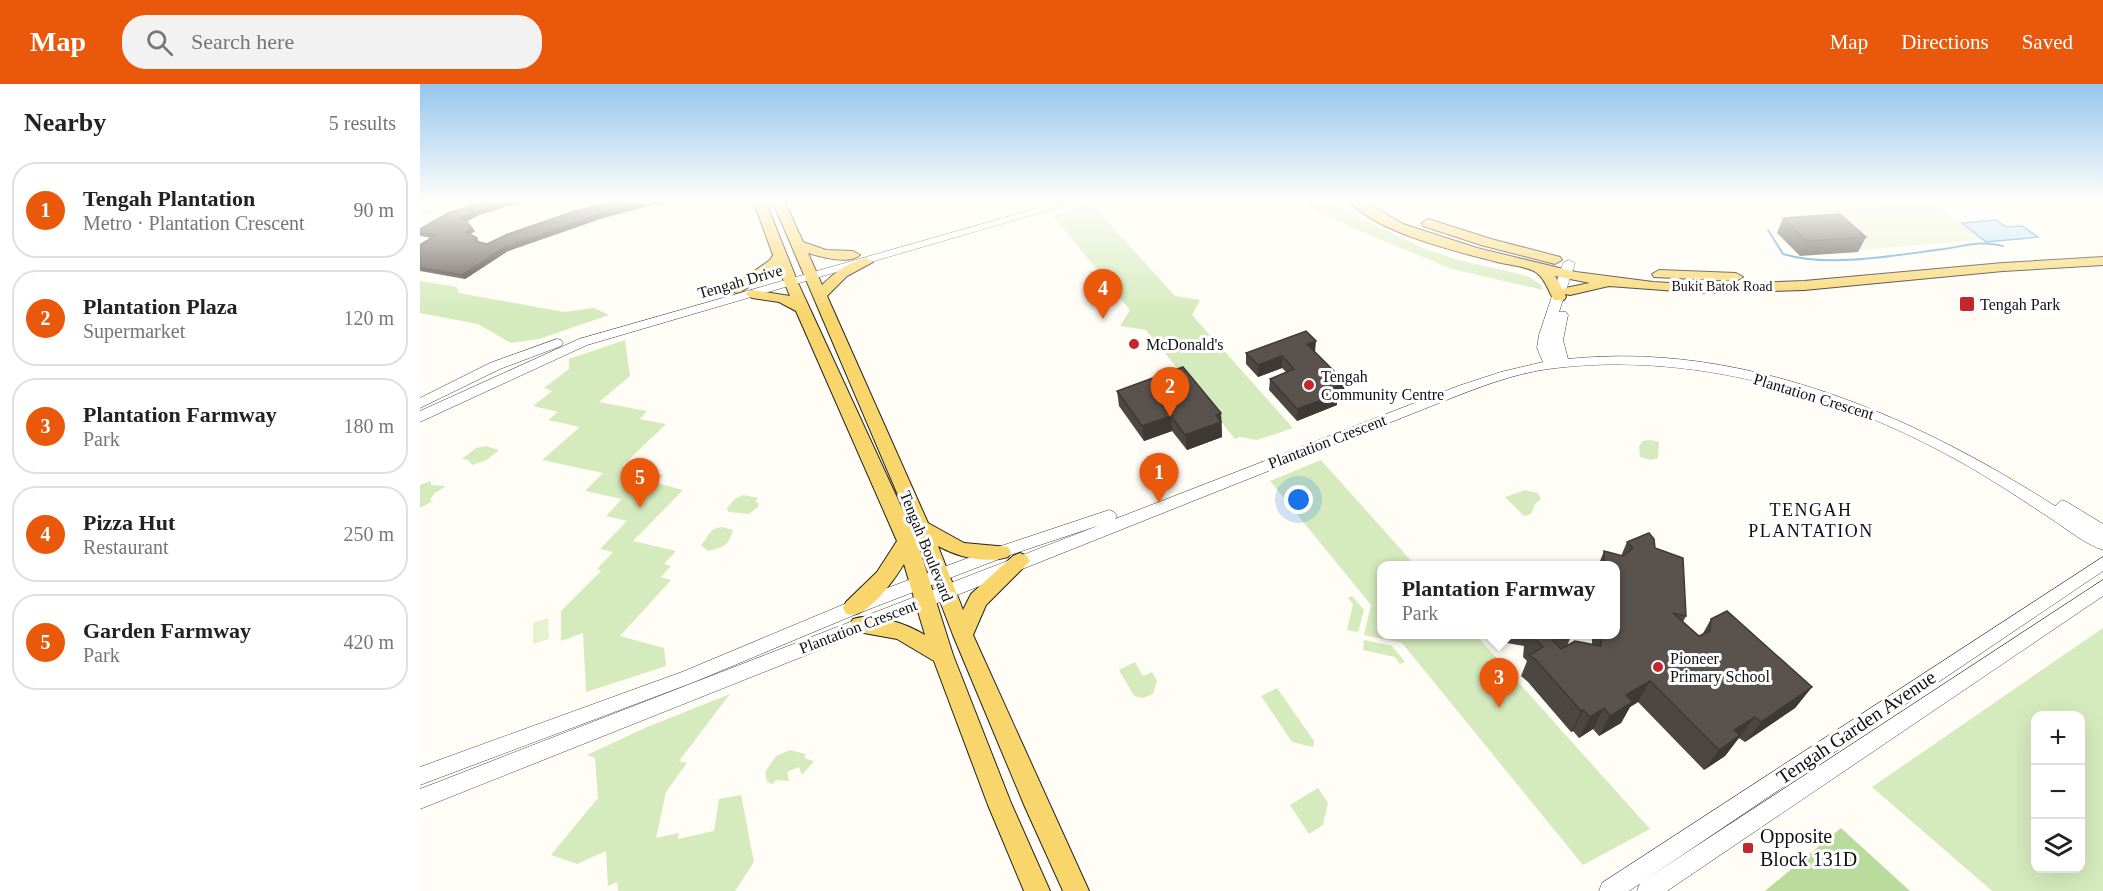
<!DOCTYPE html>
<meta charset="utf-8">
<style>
:root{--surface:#fff;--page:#f2f2f2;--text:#222;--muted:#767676;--line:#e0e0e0;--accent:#ea580c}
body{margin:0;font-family:Georgia,serif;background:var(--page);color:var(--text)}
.controls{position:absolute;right:18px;bottom:18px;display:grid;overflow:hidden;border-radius:12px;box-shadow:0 6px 24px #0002}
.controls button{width:54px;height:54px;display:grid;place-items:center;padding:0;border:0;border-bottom:2px solid var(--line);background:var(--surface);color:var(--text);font:30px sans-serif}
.you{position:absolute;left:879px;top:416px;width:21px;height:21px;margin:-15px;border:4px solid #fff;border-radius:50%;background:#1a73e8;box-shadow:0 0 0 9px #1a73e833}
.badge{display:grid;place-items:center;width:39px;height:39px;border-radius:50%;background:var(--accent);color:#fff;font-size:20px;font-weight:700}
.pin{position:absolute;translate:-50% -50px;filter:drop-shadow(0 2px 3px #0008)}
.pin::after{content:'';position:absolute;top:32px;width:21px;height:18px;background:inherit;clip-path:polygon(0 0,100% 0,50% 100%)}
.popup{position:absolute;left:957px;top:477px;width:243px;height:78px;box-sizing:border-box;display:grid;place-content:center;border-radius:12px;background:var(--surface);filter:drop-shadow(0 2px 4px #0005);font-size:20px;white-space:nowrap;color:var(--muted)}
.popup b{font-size:22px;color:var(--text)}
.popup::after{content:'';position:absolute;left:50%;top:100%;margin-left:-12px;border:12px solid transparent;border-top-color:var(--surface)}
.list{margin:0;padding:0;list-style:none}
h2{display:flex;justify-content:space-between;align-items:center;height:78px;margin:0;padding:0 24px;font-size:26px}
h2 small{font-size:20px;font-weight:400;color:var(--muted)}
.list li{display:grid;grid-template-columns:39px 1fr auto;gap:18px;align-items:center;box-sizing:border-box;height:96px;margin:0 12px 12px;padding:0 12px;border:2px solid var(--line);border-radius:24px}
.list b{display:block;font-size:22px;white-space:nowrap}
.list p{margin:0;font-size:20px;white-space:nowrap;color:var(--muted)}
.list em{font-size:20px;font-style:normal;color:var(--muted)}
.icon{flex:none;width:33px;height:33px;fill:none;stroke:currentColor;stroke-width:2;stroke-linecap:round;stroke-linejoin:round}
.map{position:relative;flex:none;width:1683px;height:807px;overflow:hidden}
header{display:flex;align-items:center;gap:36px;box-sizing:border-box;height:84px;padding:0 30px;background:var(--accent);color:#fff}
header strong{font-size:28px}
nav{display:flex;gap:33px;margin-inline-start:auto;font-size:21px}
.search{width:420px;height:54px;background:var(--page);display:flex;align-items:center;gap:15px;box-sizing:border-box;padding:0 21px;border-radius:24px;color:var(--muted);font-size:22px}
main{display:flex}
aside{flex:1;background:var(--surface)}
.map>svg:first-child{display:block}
.green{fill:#d5ebbd;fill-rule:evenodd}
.forest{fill:#b9dc9c}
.pitch{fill:#e6f2cf}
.water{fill:#b9e0f7;stroke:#3f96cf;stroke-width:1.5}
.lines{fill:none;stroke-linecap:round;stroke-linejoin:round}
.stream{stroke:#3f96cf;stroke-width:2}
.minor-casing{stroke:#444;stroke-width:1}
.major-casing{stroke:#222;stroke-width:2}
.minor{fill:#fff;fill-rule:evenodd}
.major{fill:#f9d66b;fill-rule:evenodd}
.wall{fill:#4d4742}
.shaded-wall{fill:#3f3936}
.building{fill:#5a524d;stroke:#3f3936;stroke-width:1.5}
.poi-dot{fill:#c4262e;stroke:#fff;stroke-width:2}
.labels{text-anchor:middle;stroke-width:6;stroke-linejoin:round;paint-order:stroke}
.far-street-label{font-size:14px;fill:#111;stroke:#fff}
.street-label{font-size:16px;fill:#111;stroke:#fff}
.poi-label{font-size:16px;fill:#111;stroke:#fff;text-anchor:start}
.neighbourhood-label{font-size:18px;letter-spacing:1.5px;fill:#111;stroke:#fff}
.near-street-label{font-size:20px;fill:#111;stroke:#fff}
.near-poi-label{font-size:20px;fill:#111;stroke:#fff;text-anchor:start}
</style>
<header>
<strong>Map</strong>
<div class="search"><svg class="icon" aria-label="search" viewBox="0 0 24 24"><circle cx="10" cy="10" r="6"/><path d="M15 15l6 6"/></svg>Search here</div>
<nav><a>Map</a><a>Directions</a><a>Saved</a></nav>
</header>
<main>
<aside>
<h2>Nearby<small>5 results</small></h2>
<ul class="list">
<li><span class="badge">1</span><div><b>Tengah Plantation</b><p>Metro · Plantation Crescent</p></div><em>90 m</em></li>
<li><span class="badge">2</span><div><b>Plantation Plaza</b><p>Supermarket</p></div><em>120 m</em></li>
<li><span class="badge">3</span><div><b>Plantation Farmway</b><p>Park</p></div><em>180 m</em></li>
<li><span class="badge">4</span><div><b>Pizza Hut</b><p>Restaurant</p></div><em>250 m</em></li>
<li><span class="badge">5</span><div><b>Garden Farmway</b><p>Park</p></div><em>420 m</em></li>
</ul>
</aside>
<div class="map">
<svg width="1683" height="807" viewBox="0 0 1683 807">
<rect width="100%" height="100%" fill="#fffdf5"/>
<g class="green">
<polygon points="877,116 903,116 1003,164 1038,176 1108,192 1120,200 1123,206 1032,185 930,143"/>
<polygon points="671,119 755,212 780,216 772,231 873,344 837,356 820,353 815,355 726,246 700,242 710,226 633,132"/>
<polygon points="0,197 37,203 39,209 144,228 174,224 189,231 119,255 91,259 58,240 0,229"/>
<polygon points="205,256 210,292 179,318 227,327 220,335 246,340 202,382 243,391 236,399 263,406 213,457 256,467 244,480 251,482 241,493 251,496 200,552 244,564 246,582 166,608 163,549 141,557 141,527 181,487 177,485 193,468 180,465 207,437 186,432 202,415 165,407 183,389 122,376 160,343 128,336 138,328 113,322 132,307 124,304 149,285 149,275"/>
<polygon points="1230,356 1239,358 1238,374 1231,376 1220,373 1219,362 1223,357"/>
<polygon points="66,362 79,366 67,376 52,381 48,376 42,375 56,364"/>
<polygon points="901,376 995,481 962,482 962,550 1056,551 1230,745 1163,781 982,559 944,551 951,521 850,397"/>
<polygon points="11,397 11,401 26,402 15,409 10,416 13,417 0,424 0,401"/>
<polygon points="1105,406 1118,409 1121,415 1115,420 1111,430 1104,432 1085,413"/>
<polygon points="323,411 338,414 335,418 339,419 338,423 329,430 308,428 307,424 315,415"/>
<path d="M 302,443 L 313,446 C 309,460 306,463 288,467 L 281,461 C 290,451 288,445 302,443 Z"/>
<polygon points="932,512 944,526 938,548 927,546 933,520 928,514"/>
<path d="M 1683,544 L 1683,807 L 1572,807 L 1452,703 ZM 1616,632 L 1660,632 L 1660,784 L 1616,784 Z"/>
<polygon points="944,556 972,562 985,578 980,580 975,573 943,566"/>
<polygon points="715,578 723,592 732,588 737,597 733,610 723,614 714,612 699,586"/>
<polygon points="857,604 894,657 893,663 872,658 841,612"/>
<polygon points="310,610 259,677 267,679 246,708 236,754 259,749 258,755 294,747 299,715 321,711 334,778 315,807 198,807 197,798 188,802 186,767 157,780 131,771 178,714 175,674 167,671 225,644"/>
<polygon points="370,666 386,670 384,674 394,677 382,691 379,683 367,688 369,697 356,696 353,700 347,698 345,688 356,672"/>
<polygon points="898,704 908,719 903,741 889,750 870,721"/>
</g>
<polygon class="forest" points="1421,744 1490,807 1345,807"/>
<g class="pitch">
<polygon points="1513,118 1561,156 1438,166 1396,127"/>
<polygon points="128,534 129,555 113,560 113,539"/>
</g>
<polygon class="water" points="1576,136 1586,143 1602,142 1618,153 1566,158 1542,139"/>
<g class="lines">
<path class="stream" d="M 1348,146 L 1363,170 C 1409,184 1476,171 1524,165 C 1544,162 1563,156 1583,162"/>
<g class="minor-casing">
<g id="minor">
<polygon points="22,116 37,116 0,131 0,124"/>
<polygon points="646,116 663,116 167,261 0,338 0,327 159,255"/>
<path d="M 1149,176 L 1155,179 L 1139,228 L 1146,228 L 1148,231 L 1143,256 L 1148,275 C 1322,257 1491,330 1635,422 L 1642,416 L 1647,418 L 1683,440 L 1683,466 C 1665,460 1648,446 1633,436 C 1601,415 1570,394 1537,376 C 1415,308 1267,266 1128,285 C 1092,290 1057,304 1024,317 L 0,725 L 0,705 L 680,441 L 587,472 L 439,529 L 274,598 L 0,701 L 0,683 L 262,588 L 427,519 L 575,464 L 689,426 L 694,428 L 697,432 L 695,435 L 1041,301 L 1081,288 L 1123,278 L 1117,264 L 1119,251 L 1143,179 Z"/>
<polygon points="137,255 141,256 143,259 141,262 80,285 0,324 0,314 70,279"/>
<polygon points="1683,473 1683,487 1209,807 1179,807 1182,799"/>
<polygon points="1683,496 1683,512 1247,807 1217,807 1220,799"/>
</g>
</g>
<g class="major-casing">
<g id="major">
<path d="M 333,116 L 345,116 L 378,199 L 497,457 L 533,571 L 591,719 L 630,807 L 604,807 L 568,721 L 514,577 L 477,555 L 433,547 L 430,541 L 433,535 C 454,528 487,540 505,551 L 484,480 C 474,496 446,537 426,530 L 423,524 L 426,518 L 457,488 L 477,457 L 376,227 L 359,218 L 332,214 L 325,210 L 332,206 L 370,212 L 358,183 L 321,208 L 316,209 L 309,205 L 350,176 L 353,171 Z"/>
<path d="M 352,116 L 364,116 L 383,158 L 406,166 L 433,167 L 440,171 C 429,181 401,173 388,169 L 402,201 C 415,188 428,179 446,174 L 453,178 L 427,192 L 407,212 L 508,439 L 544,459 L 588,463 L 591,468 L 588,473 C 565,480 538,473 518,462 L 543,526 L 551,510 L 593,472 L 600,469 L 607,472 L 610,477 L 566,521 L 553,551 L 669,807 L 643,807 L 605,723 L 533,551 L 492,444 Z"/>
<path d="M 928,116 L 943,116 L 983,140 L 1057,164 L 1156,188 L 1233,198 L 1284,201 L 1384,197 L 1583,179 L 1683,173 L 1683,181 L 1583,187 L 1384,206 L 1284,209 L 1189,202 L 1150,211 L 1145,210 L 1146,213 L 1144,216 L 1134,216 C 1128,207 1126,196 1117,189 C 1108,182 1088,181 1077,178 C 1035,167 957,149 928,116 ZM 1135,192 L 1170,199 L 1145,204 L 1143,206 Z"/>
<polygon points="1008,135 1071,155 1140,173 1142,176 1135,180 1061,161 1003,142 1002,139"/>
<polygon points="1239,186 1316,189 1323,193 1316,197 1234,193 1232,190"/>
</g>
</g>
<use href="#minor" class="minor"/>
<use href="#major" class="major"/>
</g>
<g class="wall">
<polygon points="57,132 47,137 55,147 50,150 57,154 59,158 67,160 183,134 88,167 45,195 0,187 0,161 12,154 0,152 0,145"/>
<polygon points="1363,134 1446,153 1438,168 1380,172 1357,149"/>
<polygon points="895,268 924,310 917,312 917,321 877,337 849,306 850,295 866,288 862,284 838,293 826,280 826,269"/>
<polygon points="697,307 801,329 802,353 767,366 752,347 724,357 699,322"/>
<polygon points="1207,458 1235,464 1266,532 1263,538 1279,552 1282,551 1291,535 1392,603 1375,624 1325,658 1319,654 1318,655 1305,672 1284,686 1218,618 1210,623 1201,639 1179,652 1173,645 1159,654 1153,647 1151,648 1108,598 1101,592 1107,577 1103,573 1104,562 1087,559 1088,550 1152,550 1147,562 1172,560 1172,550 1196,550 1196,482 1178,482 1184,467 1201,472"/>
</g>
<g class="shaded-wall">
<polygon points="93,116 107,116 57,132 46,138 43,134 54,128"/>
<polygon points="237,116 253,116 183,134 88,167 45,195 42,191 85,163 181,130"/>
<polygon points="52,144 55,147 49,151 46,148"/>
<polygon points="896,257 895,268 887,260"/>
<polygon points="862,272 862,284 838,293 838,281"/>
<polygon points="925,298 924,310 917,312 917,321 877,337 877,325 912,304"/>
<polygon points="801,329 802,353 767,366 765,351 796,331"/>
<polygon points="751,332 752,347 724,357 722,342"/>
<polygon points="1230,597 1218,618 1210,623 1201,639 1179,652 1190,632 1206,611"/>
<polygon points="1392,603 1375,624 1325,658 1341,638"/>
<polygon points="1184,624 1173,645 1159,654 1170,633"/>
<polygon points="1163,626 1153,647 1151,648 1161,627"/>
<polygon points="1335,633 1305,672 1284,686 1314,646"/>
</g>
<g class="building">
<polygon points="69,116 93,116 54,128 43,134 52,144 46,148 57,154 55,157 67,160 88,150 155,127 200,116 237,116 181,130 85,163 42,191 0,184 0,161 16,151 0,149 0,145 28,129"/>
<polygon points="1420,130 1446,153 1387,157 1363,134"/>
<polygon points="886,247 896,257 887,260 925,298 912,304 918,310 877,325 850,295 874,285 862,272 838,281 826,269"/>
<polygon points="763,283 801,329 796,331 801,338 765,351 751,332 722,342 697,307"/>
<polygon points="1229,449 1234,455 1235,464 1263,474 1266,532 1253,529 1279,552 1290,547 1291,535 1307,527 1392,603 1341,638 1335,633 1314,646 1320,651 1299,666 1230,597 1206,611 1213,618 1190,632 1184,624 1170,633 1163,626 1161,627 1116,576 1109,571 1123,563 1111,550 1127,550 1141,565 1155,557 1181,562 1181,550 1196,550 1196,482 1184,482 1184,467 1203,472 1213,464 1207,458"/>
</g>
<linearGradient id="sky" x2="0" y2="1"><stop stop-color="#95c6ee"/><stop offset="0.51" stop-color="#fffefa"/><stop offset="1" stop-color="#fffefa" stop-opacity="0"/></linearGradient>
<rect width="1683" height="229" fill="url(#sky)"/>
<g class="poi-dot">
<rect x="1539" y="212" width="16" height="16" rx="3"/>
<circle cx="714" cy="260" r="6"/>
<circle cx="889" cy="301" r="6"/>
<circle cx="1238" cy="583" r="6"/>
<rect x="1322" y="758" width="12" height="12" rx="3"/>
</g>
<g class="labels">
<g class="far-street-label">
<text x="1302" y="207">Bukit Batok Road</text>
</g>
<g class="street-label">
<text transform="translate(320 197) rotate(-16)" y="6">Tengah Drive</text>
<text transform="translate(1394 312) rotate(17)" y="6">Plantation Crescent</text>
<text transform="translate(907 357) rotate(-21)" y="6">Plantation Crescent</text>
<text transform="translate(507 462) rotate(68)" y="6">Tengah Boulevard</text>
<text transform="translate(438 542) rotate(-21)" y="6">Plantation Crescent</text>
</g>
<g class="poi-label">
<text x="1560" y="226">Tengah Park</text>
<text x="726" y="266">McDonald's</text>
<text x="901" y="298">Tengah<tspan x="901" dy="18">Community Centre</tspan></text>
<text x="1250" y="580">Pioneer<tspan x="1250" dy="18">Primary School</tspan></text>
</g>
<g class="neighbourhood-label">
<text x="1391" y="432">TENGAH<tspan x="1391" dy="21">PLANTATION</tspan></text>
</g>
<g class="near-street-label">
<text transform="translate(1436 643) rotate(-34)" y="7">Tengah Garden Avenue</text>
</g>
<g class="near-poi-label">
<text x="1340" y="759">Opposite<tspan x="1340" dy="23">Block 131D</tspan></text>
</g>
</g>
</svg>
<div class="controls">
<button>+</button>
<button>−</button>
<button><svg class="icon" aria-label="layers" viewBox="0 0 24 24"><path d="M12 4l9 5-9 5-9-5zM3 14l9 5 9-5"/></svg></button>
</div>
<div class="you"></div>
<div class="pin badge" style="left:739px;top:419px">1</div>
<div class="pin badge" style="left:750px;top:333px">2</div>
<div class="pin badge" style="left:1079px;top:624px">3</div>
<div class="popup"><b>Plantation Farmway</b>Park</div>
<div class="pin badge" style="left:683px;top:235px">4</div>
<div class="pin badge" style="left:220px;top:424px">5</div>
</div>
</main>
